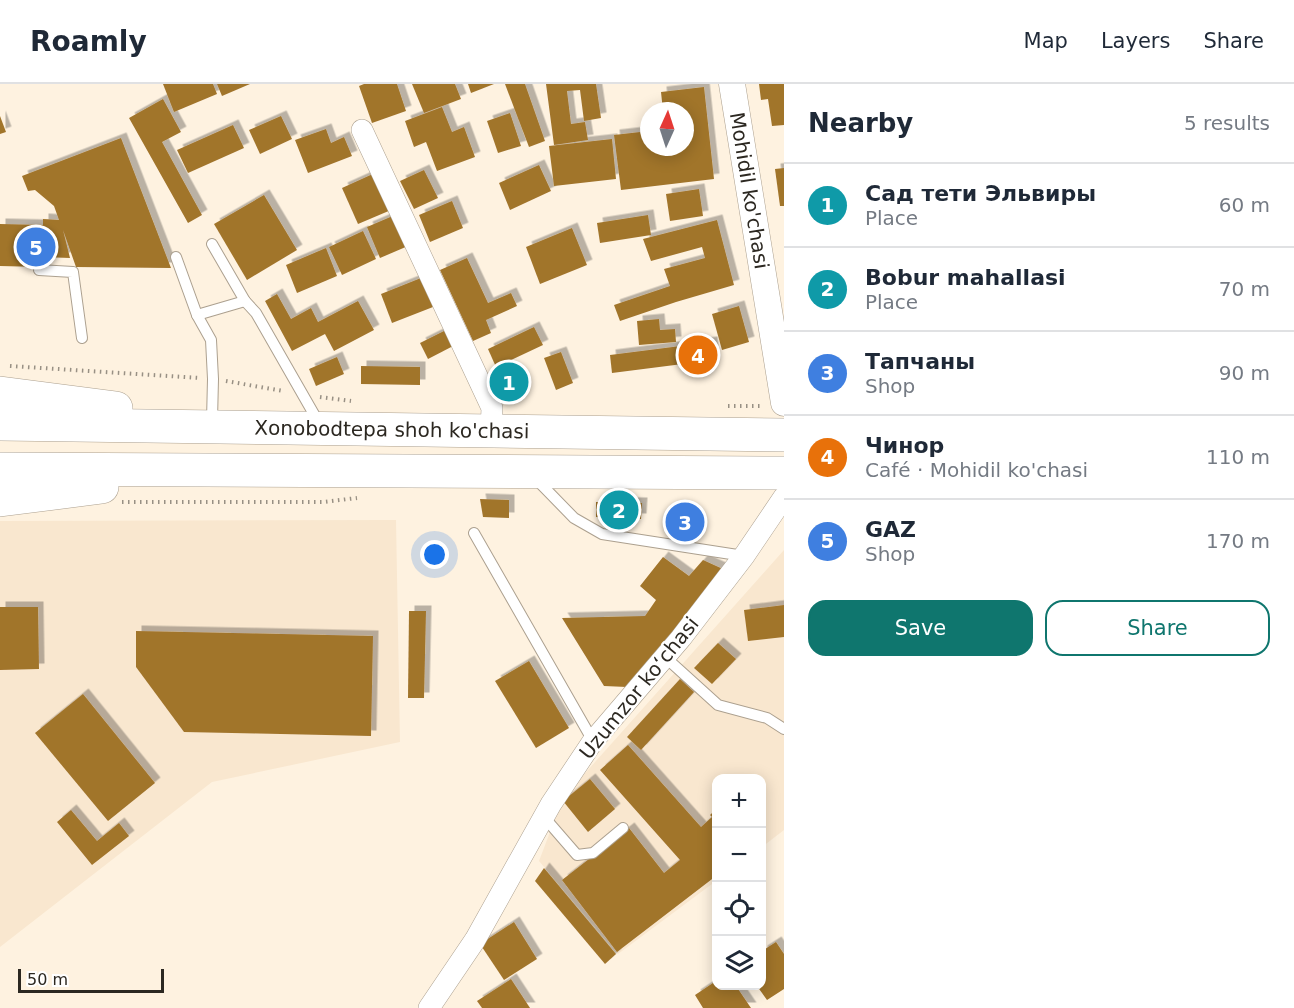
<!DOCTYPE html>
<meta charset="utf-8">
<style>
:root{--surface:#fff;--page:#f2f2f3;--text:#1f2937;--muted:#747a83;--line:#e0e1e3;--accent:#0f766e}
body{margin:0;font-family:"DejaVu Sans",sans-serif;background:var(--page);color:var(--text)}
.controls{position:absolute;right:18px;bottom:18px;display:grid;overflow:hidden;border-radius:12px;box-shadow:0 3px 15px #0003}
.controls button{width:54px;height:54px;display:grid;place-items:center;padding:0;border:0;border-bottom:2px solid var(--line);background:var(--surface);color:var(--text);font:30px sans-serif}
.compass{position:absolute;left:640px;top:18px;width:54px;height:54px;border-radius:50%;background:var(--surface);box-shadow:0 3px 15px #0003;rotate:3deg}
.scale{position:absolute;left:18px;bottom:15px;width:146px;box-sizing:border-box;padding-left:6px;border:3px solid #2c2821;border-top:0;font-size:16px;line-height:21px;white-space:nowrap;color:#2c2821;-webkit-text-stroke:4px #fff;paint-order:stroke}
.you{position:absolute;left:435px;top:471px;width:21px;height:21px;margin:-15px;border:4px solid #fff;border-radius:50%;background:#1a73e8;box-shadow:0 0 0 9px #1a73e833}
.badge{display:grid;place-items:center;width:39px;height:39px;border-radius:50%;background:var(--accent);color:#fff;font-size:20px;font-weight:700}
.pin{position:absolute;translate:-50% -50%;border:3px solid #fff;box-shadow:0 2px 6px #0006}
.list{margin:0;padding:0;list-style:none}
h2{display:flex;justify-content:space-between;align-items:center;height:78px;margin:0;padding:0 24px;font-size:26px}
h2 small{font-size:20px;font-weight:400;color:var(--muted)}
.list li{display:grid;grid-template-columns:39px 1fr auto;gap:18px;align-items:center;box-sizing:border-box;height:84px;padding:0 24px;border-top:2px solid var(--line)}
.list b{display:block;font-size:22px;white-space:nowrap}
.list p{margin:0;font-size:20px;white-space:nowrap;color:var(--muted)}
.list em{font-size:20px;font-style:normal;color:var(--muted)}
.actions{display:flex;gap:12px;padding:18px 24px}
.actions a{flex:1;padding:14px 0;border:2px solid var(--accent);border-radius:18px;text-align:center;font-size:21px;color:var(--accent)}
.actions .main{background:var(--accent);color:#fff}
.icon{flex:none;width:33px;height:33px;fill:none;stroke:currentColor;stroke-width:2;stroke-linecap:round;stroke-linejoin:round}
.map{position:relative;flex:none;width:784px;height:924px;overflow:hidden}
header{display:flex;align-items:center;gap:36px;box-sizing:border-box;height:84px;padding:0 30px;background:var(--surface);border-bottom:2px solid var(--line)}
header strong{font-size:28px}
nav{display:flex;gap:33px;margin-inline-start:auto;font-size:21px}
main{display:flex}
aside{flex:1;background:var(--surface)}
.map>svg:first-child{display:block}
.built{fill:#f9e7cf}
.building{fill:#a1742c;filter:url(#shadow)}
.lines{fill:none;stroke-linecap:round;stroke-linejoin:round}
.service-casing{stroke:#aca08f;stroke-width:12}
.minor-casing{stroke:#aca08f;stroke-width:22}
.tertiary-casing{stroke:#aca08f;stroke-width:27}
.trunk-casing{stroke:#aca08f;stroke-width:34}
.path{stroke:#989084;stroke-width:4;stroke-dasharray:1.5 4.5;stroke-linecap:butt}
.service{stroke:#fff;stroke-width:10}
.minor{stroke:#fff;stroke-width:21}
.tertiary{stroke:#fff;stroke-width:26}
.trunk{stroke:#fff;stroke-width:33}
.labels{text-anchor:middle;stroke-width:4.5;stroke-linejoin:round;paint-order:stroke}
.street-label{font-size:20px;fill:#2c2821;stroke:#fff}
</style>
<header>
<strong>Roamly</strong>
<nav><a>Map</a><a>Layers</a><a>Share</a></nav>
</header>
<main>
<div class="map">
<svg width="784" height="924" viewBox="0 0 784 924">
<defs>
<filter id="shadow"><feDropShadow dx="5.5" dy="-5.5" stdDeviation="0" flood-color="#0004"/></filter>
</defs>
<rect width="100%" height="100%" fill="#fef2e0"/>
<g class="built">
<polygon points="396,436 400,658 212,698 0,863 0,437"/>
<polygon points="784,466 784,746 762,763 762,694 716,694 716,797 618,870 539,777 563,714"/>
</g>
<g class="building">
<polygon points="163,0 213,0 217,10 174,28"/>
<polygon points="217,0 250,0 222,12"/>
<polygon points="364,0 397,0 406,27 372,39 359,2"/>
<polygon points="412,0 455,0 461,15 424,29"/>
<polygon points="468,0 494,0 471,9"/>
<polygon points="505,0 525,0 545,57 529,63"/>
<polygon points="546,0 596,0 601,34 584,37 580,6 567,7 571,40 585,38 588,56 554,61"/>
<polygon points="759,0 784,0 784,41 772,42 768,15 761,16"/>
<polygon points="704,3 714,95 621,106 614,51 649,47 649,63 685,63 685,27 663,27 661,8"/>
<polygon points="163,15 181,48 162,58 202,131 188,139 129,34"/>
<polygon points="442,23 452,48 464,43 475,73 437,87 426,58 414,63 405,37"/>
<polygon points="510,29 521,62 498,69 487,37"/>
<polygon points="0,32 6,48 0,50"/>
<polygon points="281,32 292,55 260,70 249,46"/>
<polygon points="233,41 244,64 188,89 177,66"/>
<polygon points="326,45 331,59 344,53 352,72 308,89 295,56"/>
<polygon points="121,54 171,184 76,183 63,146 70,174 42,173 41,183 0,182 0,140 43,141 43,135 59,136 54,122 35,106 28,107 22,92"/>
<polygon points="612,55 616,95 554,102 549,62"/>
<polygon points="539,81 551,107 510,126 499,99"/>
<polygon points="784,84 784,122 780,122 775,85"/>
<polygon points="424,86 438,114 414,125 400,97"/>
<polygon points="375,89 391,126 358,140 342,104"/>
<polygon points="699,105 703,132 670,137 666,110"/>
<polygon points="264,111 297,166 247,196 214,140"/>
<polygon points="452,117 463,144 430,158 419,131"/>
<polygon points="395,131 408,162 380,174 367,143"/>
<polygon points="648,131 651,151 600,159 597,139"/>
<polygon points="717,136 734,201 676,218 620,237 614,221 670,202 664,185 705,174 702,163 651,177 643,155"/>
<polygon points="572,144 587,181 540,200 526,163"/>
<polygon points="363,147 376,175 342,191 329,163"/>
<polygon points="326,164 337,192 297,209 286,181"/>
<polygon points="467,174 488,219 511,209 517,222 486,236 491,249 473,257 440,186"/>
<polygon points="421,194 433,223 392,239 381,210"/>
<polygon points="277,210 291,235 311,224 318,238 358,217 374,246 334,267 325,250 292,267 265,217"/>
<polygon points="739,222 749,258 722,266 712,230"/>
<polygon points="659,235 660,246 675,245 676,258 639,261 637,237"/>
<polygon points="534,243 543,261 496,283 488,265"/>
<polygon points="450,244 457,260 428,275 420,259"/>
<polygon points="712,258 714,276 612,289 610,271"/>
<polygon points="561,268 573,299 556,306 544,274"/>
<polygon points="337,273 344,290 316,302 309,285"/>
<polygon points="361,282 420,283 420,301 361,300"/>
<polygon points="480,415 509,416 509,434 483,433"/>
<polygon points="596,418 642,419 641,435 596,433"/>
<polygon points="663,473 689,492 703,476 725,486 627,603 604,602 562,534 645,532 656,516 640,502"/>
<polygon points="784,521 784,553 748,557 744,526"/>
<polygon points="0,523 38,523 39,585 0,586"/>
<polygon points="409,527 426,527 424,614 408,614"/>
<polygon points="136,547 373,552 371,652 184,648 136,583"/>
<polygon points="718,559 736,575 712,600 694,584"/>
<polygon points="529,577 569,644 536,664 495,597"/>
<polygon points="680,595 694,608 641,666 627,653"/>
<polygon points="83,610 155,699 108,737 35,649"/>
<polygon points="628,661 701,743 712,733 710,731 716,725 716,792 617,868 562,796 629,744 664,789 680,776 600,686"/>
<polygon points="590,695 615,725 588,748 563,717"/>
<polygon points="71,726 97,757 119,739 129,752 92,781 57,738"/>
<polygon points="544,784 616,870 605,880 535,797"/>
<polygon points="514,838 537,875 504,896 480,860"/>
<polygon points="776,858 784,870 784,905 767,916 757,902 762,902 762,867"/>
<polygon points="511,895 530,924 482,924 477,917"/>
<polygon points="716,897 716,902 736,902 751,924 703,924 695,911"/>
</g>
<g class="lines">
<g class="service-casing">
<g id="service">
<polyline points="212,160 245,217 256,229 319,339"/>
<polyline points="176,173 197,231 211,256 213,295 212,336"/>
<polyline points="39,186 73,188 82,254"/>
<polyline points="197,231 245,217"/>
<polyline points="535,394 574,434 602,450 744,472"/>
<polyline points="474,449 593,657"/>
<polyline points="665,573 718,621 767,634 784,645"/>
<polyline points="544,733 577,771 593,769 623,744"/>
</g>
</g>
<g class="minor-casing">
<g id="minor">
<polyline points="362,46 492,324 491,347"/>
<polyline points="429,924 475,856 551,720 593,657 681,554 744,472 784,413"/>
</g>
</g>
<g class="tertiary-casing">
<g id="tertiary">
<path id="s1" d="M 732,0 L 784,319"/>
</g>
</g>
<g class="trunk-casing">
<g id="trunk">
<polyline points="0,309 116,324"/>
<path id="s2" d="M 0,340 L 784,351"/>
<polyline points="0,385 784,389"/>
<polyline points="0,416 102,403"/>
</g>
</g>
<g class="path">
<polyline points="10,282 200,294"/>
<polyline points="226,297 283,307"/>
<polyline points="320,313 351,317"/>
<polyline points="728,322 762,322"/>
<polyline points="122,418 323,418 357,414"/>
</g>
<use href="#service" class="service"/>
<use href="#minor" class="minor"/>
<use href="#tertiary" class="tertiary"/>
<use href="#trunk" class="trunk"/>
</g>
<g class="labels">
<g class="street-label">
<text dy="7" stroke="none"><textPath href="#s1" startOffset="108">Mohidil ko'chasi</textPath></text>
<text dy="7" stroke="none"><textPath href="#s2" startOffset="392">Xonobodtepa shoh ko'chasi</textPath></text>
<text transform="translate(639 604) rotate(-51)" y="7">Uzumzor koʻchasi</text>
</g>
</g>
</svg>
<div class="controls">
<button>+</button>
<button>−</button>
<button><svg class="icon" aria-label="locate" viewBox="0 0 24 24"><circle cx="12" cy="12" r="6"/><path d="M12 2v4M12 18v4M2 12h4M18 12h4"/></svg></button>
<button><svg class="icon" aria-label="layers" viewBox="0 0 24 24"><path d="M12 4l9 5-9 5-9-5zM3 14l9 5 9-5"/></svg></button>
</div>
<svg class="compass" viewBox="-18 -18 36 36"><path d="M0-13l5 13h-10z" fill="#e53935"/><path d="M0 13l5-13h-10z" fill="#747a83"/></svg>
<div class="scale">50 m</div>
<div class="you"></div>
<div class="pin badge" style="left:509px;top:298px;background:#0f9aa8">1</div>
<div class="pin badge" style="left:619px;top:426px;background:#0f9aa8">2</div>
<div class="pin badge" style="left:685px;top:438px;background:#3f7fe0">3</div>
<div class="pin badge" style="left:698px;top:271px;background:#e8710a">4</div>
<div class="pin badge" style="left:36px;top:163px;background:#3f7fe0">5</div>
</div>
<aside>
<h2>Nearby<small>5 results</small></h2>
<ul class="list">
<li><span class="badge" style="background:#0f9aa8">1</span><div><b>Сад тети Эльвиры</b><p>Place</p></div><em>60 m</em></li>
<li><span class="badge" style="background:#0f9aa8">2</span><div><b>Bobur mahallasi</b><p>Place</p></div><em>70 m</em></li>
<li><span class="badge" style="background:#3f7fe0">3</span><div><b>Тапчаны</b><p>Shop</p></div><em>90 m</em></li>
<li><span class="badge" style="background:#e8710a">4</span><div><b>Чинор</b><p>Café · Mohidil ko'chasi</p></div><em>110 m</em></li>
<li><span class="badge" style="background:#3f7fe0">5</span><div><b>GAZ</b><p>Shop</p></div><em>170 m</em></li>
</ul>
<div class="actions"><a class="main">Save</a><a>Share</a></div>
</aside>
</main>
